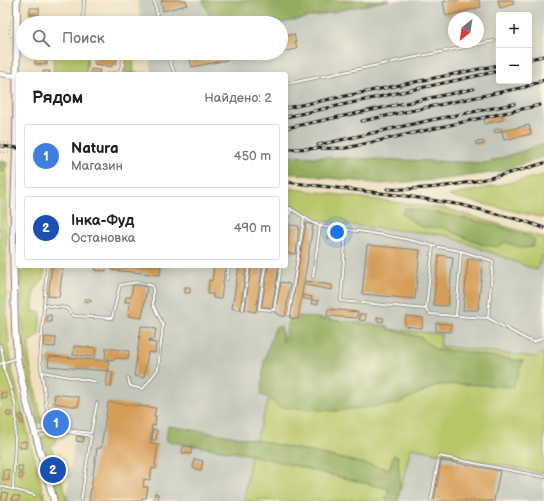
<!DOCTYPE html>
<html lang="ru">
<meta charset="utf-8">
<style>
:root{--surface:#fff;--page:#f2f2f2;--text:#202124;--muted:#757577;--line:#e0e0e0;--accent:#d1495b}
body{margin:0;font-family:"Balsamiq Sans",sans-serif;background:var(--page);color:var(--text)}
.controls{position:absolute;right:12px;top:12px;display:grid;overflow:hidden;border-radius:4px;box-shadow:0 2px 10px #0003}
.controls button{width:36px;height:36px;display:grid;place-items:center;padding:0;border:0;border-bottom:1px solid var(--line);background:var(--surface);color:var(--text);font:20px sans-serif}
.compass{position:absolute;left:448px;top:12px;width:36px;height:36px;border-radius:50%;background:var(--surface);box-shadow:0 2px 10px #0003;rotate:210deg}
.you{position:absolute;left:337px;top:232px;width:14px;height:14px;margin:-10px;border:3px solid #fff;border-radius:50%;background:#1a73e8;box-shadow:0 0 0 6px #1a73e833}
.badge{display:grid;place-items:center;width:26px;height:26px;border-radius:50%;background:var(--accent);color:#fff;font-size:13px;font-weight:700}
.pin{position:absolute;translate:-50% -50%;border:2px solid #fff;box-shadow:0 1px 4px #0006}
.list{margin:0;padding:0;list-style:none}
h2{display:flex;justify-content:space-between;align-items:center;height:52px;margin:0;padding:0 16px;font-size:17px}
h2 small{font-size:13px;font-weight:400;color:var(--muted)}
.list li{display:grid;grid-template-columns:26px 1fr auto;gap:12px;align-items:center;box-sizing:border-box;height:64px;margin:0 8px 8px;padding:0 8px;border:1px solid var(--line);border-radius:4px}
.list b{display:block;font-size:15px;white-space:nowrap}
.list p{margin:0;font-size:13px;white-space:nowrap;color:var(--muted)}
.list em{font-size:13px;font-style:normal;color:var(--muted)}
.icon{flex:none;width:22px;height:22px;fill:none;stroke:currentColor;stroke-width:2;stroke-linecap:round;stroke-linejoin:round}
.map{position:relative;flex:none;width:544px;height:501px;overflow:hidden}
.search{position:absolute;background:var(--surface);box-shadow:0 2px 10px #0003;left:16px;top:16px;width:272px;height:44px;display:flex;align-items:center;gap:10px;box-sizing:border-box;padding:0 14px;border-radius:22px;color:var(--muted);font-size:15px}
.panel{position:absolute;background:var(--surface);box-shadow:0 2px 10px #0003;left:16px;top:72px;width:272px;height:196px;border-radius:4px}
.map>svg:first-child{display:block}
.industrial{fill:#c2c6b9;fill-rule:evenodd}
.green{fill:#b8c669;stroke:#6a7142}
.forest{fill:#92ab5d;stroke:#57643c}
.building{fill:#d59e59}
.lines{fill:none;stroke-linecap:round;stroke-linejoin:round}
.service-casing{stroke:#857e6e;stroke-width:3.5}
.minor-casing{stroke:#857e6e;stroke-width:6}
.secondary-casing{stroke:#857e6e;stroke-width:8}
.path{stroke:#857e6e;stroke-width:1;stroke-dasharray:1 3;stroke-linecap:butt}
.service{stroke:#fff;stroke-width:2}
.minor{stroke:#fff;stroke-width:4.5}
.secondary{stroke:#fff;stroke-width:6}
.rail-casing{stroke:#1c1c1c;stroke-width:3}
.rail{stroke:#fcf5e5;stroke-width:1.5;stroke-dasharray:4.5;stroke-linecap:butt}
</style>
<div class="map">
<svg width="544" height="501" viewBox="0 0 544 501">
<rect width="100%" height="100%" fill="#fcf5e5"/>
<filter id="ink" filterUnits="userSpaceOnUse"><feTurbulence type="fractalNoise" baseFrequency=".025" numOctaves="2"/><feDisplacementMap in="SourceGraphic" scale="8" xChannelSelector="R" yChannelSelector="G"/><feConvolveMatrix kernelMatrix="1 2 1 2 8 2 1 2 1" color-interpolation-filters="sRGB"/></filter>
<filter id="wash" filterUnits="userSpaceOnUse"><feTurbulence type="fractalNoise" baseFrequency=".012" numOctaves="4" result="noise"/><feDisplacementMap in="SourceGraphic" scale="16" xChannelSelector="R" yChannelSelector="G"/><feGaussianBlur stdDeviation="0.9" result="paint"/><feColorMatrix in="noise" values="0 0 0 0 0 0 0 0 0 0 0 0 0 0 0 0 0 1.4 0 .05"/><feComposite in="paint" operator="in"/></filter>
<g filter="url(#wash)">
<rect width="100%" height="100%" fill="#eee0bf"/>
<g class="industrial">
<path d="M 137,0 L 544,0 L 544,144 L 486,163 L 286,156 L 286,74 L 152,74 L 148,53 L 281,53 L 281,23 L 142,23 ZM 499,15 L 529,15 L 529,81 L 499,81 ZM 454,18 L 478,18 L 478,42 L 454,42 Z"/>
<polygon points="286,202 315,219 340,224 445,235 537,269 542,256 544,257 544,354 541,352 536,357 440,346 440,334 388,329 388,326 299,316 269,398 251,455 244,501 68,501 67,496 75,433 62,431 62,428 58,426 54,426 44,360 49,356 44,346 52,266 286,266"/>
<polygon points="411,448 544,473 544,501 398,501"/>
</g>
<g class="green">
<polygon points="53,53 88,53 86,74 54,74"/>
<polygon points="127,53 134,53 133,73 147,74 125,74"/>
<polygon points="6,171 6,315 12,370 45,501 0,501 0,172"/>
<polygon points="544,175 544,218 449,196"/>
<polygon points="286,188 448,209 544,238 544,257 542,256 537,270 445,235 340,224 315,219 286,202"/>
<polygon points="20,266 45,266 43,280 34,291 33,312 41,312 39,335 29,342 29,360 42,422 38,423 25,366"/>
<polygon points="388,329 441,334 440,346 536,357 542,352 544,354 544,473 411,448 400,491 398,456 394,455 389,469 256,440 269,398 279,407 396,404 437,385 465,384 523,361 456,351 436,350 420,337"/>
<polygon points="55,435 56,437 55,444 51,444 52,450 68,501 60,501 50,459 47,454 42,437"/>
<polygon points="251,455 389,489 386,501 244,501"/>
</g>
<g class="forest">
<polygon points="203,0 389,0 281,23 213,23"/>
<polygon points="544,144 544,157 498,172 447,179 381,184 286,173 286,156 486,163"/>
<polygon points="0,160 7,163 6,171 0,172"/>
<path d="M 405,208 C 438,212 471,219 504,228 C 515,232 526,234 535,240 L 532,247 L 522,248 L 505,242 L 497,247 L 480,244 L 444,228 L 422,227 L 402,214 Z"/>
<polygon points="298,316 388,326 388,329 420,337 436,350 456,351 523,361 513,387 465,384 437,385 396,404 335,411 279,407 269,398 261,395 264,361 275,328 281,326 283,342 290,318 298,319"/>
<polygon points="168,426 256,440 389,469 394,455 398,456 400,491 398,501 386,501 389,489 251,455 166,441"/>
</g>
<g id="blocks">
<g class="building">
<polygon points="164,0 186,0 187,5 163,11 161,1"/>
<polygon points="450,0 479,0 481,7 446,16 443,2"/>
<polygon points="498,0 513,0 514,4 500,8"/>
<rect x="30" y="8" width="9" height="7"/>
<polygon points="294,34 297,49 281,52 281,37"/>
<polygon points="95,53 118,53 116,64 112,64 112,67 94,64"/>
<polygon points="199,53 242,53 242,57 192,67 189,55"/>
<polygon points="260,53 271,53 271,54 260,56"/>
<rect x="35" y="57" width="12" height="7"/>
<polygon points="91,69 100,70 99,74 90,74"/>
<polygon points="43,71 50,71 49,74 43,74"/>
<polygon points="502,115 503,120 485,124 484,119"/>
<polygon points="529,125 531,134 504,140 502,131"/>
<polygon points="501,128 502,131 495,133 494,130"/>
<polygon points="484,141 484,144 476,145 475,142"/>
<polygon points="306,223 313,225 298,319 290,318"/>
<polygon points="290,225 299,226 296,254 287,253"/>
<polygon points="329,233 334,234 334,240 328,239"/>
<polygon points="367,245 420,250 415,299 362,294"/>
<polygon points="439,255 453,257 448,306 433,305"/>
<polygon points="468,259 483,261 478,310 463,310"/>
<polygon points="52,266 63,266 59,297 48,296"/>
<polygon points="96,266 106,266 106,271 95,270"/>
<polygon points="113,266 127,268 127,266 161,266 160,275 112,270"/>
<polygon points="214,266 225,266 221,299 213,298 213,294 208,294 209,280 212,281"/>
<polygon points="239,266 246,266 240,310 236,310 232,308"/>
<polygon points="251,266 262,266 256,312 245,310"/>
<polygon points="268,266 279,266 272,308 262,306"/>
<polygon points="306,281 332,285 332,290 305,285"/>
<polygon points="281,282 290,284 285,317 275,313"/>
<polygon points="133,285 147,287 142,318 128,316 130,302 125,302 126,297 131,297"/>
<rect x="185" y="287" width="5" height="6"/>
<polygon points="303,295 312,297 311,300 302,298"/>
<polygon points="84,299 91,299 91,302 84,301"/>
<polygon points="312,300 318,301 318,304 311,304"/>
<polygon points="328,309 358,312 357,318 327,316"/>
<polygon points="360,314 366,314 365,321 359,320"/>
<rect x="47" y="315" width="4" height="7"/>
<polygon points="406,316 423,318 422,328 405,326"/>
<polygon points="377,317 384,318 383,322 377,321"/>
<polygon points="436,323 451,324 451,332 436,331"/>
<polygon points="141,326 156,329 154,340 150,339 149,342 156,343 155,353 148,352 144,378 134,376"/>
<polygon points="45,337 56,338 55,347 44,346"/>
<polygon points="74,346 96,348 95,357 73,355"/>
<polygon points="106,348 129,351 128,359 115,358 114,360 105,359"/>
<polygon points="49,356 109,361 108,371 48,366"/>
<polygon points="108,371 113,372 111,387 106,386"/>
<polygon points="5,392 7,398 2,399 1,393"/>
<polygon points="55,394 79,397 78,407 54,403"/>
<polygon points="108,402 156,408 154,416 156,416 155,426 152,425 150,443 158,444 155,465 156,465 156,469 152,468 150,480 144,479 143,487 148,487 146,498 142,498 141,501 89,501 97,448 101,448"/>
<polygon points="6,412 11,412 11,416 7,416"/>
<polygon points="22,414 24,424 21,424 19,415"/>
<polygon points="58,419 58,426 54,426 54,420"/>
<polygon points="153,429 157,430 156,440 152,440"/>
<polygon points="77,436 84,437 83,442 76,441"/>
<polygon points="26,441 26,448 20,448 19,442"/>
<polygon points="183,446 192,447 191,454 182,453"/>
<polygon points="194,459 203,461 201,470 193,468"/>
<polygon points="441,460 500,471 494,501 434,501"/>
<polygon points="18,466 23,466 22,472 18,472"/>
<rect x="3" y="470" width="6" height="10"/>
<polygon points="19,474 23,474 22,479 19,479"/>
<polygon points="3,492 8,493 6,501 1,500"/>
<polygon points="155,493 158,494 158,501 154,501"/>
<polygon points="13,495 20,497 18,501 12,500"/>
</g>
</g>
</g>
<g filter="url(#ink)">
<use href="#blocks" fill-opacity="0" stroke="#857e6e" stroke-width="1"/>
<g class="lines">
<g class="service-casing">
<g id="service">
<polyline points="154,0 159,23"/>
<polyline points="83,23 84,0"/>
<polyline points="166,53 175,74"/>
<polyline points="109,74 120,72 125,53"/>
<polyline points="286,84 494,41"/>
<path d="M 286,207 C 299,211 308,223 321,226 C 332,229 346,230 358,231 C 384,235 407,238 433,246 L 426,309 L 341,301 L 346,230"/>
<polyline points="286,222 288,223 286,233"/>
<polyline points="288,223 291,208"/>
<polyline points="47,266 40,360 48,417"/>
<polyline points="265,266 259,309 274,310 281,266"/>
<polyline points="313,277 320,226"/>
<polyline points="227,279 229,266"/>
<polyline points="44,305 66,308 74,316 112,318 120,285 138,282 153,286 153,305 163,325 158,369 143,389 130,386 128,378"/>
<polyline points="243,309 249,266"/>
<polyline points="426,309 430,314 456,316 461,251 433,246"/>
<polyline points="289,315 304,218"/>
<polyline points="456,316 488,318 493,261 461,251"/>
<polyline points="488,318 526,339 534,342 544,337"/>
<polyline points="0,345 3,355 4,370 15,402 16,416 13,489"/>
<polyline points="0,364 16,358"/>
<polyline points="42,372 98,382"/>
<polyline points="53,430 58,429 91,433"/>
<polyline points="91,433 97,403"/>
<path d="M 36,434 C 49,427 76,434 91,436 L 81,501"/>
<polyline points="0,486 35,495"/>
<polyline points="431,501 439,456 544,477"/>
</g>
</g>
<g class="minor-casing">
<polyline id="minor" points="0,74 16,76"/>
</g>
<g class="secondary-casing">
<polyline id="secondary" points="17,0 16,151 13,246 15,326 17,358 27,404 54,501"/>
</g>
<g class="path">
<polyline points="11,37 9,34 11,19"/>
<polyline points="0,142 11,143"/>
<polyline points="0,152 9,153"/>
<polyline points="0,229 7,230"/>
<polyline points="48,457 53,477"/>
<polyline points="39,495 47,495"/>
</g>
<use href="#service" class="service"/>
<use href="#minor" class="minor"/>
<use href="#secondary" class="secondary"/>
<g class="rail-casing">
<g id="rail">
<polyline points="529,59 544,56"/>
<polyline points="286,108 499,65"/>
<polyline points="286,117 499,71"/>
<polyline points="362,121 525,87 544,80"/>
<polyline points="286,128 473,89"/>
<polyline points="318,145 431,120 514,104"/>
<polyline points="0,146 18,148"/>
<polyline points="286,149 346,148 540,105"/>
<polyline points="286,182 406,196 462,205 524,221 544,228"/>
<path d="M 387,189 C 441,191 493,179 544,163"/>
</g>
</g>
<use href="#rail" class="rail"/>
</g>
</g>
</svg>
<div class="controls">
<button>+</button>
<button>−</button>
</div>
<svg class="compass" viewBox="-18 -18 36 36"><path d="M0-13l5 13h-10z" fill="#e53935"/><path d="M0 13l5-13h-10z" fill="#757577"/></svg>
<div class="you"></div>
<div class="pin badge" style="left:56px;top:423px;background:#3f7fe0">1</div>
<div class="pin badge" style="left:53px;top:470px;background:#1a4fb4">2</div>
<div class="search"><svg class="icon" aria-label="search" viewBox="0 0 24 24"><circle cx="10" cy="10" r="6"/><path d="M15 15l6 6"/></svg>Поиск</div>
<section class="panel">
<h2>Рядом<small>Найдено: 2</small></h2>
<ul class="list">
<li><span class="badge" style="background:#3f7fe0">1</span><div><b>Natura</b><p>Магазин</p></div><em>450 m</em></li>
<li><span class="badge" style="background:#1a4fb4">2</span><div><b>Інка-Фуд</b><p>Остановка</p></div><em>490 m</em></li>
</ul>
</section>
</div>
